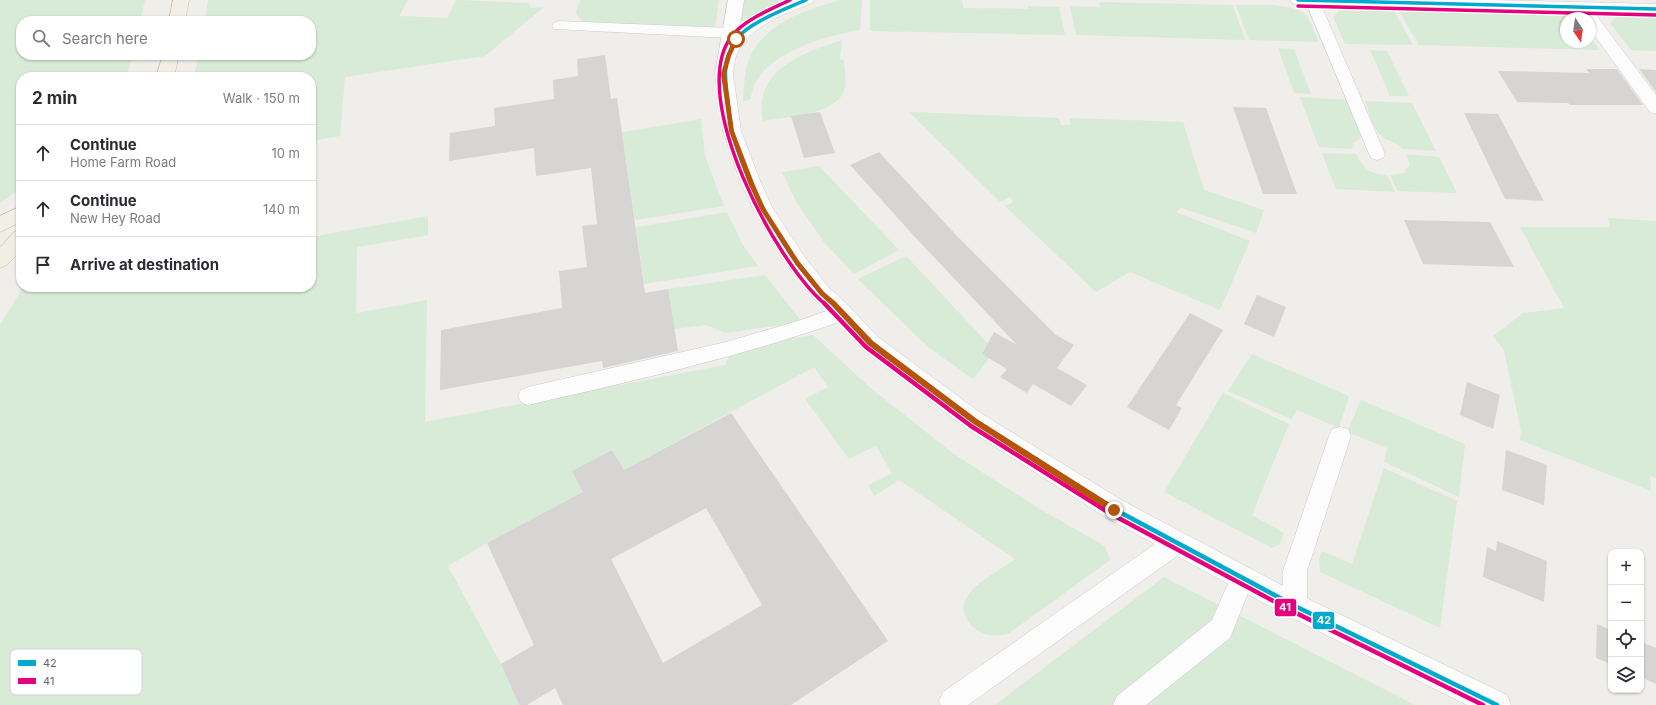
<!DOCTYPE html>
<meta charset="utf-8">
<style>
:root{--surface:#fff;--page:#f7f7f7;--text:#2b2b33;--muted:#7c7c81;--line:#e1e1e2}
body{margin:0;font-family:Inter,sans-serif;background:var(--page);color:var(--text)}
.controls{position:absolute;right:12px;bottom:12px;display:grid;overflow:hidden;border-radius:8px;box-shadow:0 1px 3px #0004}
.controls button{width:36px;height:36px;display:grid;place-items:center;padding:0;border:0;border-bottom:1px solid var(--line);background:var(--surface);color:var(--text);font:20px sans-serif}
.compass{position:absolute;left:1560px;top:12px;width:36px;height:36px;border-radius:50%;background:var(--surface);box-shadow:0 1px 3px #0004;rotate:167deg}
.stop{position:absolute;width:12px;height:12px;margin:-9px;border:3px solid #b45309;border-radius:50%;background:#fff}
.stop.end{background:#b45309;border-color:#fff;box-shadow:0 1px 4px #0008}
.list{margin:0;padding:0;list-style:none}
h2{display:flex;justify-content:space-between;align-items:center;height:52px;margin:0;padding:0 16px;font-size:17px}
h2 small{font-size:13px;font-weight:400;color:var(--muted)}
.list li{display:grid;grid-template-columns:26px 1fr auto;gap:12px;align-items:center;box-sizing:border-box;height:56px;padding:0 16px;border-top:1px solid var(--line)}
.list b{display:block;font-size:15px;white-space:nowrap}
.list p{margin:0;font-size:13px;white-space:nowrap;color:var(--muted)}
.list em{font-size:13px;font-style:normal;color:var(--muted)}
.icon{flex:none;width:22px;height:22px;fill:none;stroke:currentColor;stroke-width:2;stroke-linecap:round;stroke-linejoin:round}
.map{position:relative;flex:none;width:1656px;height:705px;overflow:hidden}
.search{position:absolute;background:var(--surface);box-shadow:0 1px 3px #0004;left:16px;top:16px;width:300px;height:44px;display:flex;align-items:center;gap:10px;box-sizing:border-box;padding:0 14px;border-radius:16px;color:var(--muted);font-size:15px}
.panel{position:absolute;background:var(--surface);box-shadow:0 1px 3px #0004;left:16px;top:72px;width:300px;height:220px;border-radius:16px}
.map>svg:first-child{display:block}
.green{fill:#d8ebd6}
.building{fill:#d6d5d3;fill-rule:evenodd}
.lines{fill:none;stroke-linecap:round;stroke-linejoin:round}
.service-casing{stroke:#cbcccc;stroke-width:1}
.minor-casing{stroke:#cbcccc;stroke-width:1}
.trunk-casing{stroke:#c8b996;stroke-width:1}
.motorway-casing{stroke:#c8b996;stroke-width:1}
.service{fill:#fdfcfc;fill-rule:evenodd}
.minor{fill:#fdfcfc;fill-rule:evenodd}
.trunk{fill:#f2f0e6;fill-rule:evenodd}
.motorway{fill:#f0ede3;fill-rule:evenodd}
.bus-1-far1-casing{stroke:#fff;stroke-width:6}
.bus-1-casing{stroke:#fff;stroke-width:8}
.bus-2-far1-casing{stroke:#fff;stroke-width:6}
.bus-2-casing{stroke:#fff;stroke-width:8}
.bus-1-far1{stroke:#00a9ce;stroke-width:3.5}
.bus-1{stroke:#00a9ce;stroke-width:4.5}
.bus-2-far1{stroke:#e5007d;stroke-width:3.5}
.bus-2{stroke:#e5007d;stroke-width:4.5}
.route{fill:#b45309}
.key{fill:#fff;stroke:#cfd0d2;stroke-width:1}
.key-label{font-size:11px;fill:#5f6368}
.line-badge{stroke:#fff;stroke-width:1.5}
.badge-label{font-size:11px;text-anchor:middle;font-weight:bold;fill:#fff}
</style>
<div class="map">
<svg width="1656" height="705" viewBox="0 0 1656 705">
<rect width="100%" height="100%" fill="#efeeea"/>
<g class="green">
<polygon points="0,0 145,0 140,21 21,21 21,55 133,55 126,77 21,77 21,188 0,203"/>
<polygon points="208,0 408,0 399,16 447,18 456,0 529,3 531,8 544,7 485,56 345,77 340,136 311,141 311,77 193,77 200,55 311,55 311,21 205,21"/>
<polygon points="580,0 719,0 715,28 582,22 576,13"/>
<polygon points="743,0 783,0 762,12 744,25 739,25"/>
<path d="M 841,0 L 862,0 L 860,30 C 825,36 754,55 751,99 L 743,102 C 744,88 744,72 749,59 C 765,23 805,10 841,0 Z"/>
<polygon points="870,0 962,0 963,8 1028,9 1028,6 1059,7 1065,35 870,31"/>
<polygon points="1099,2 1233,5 1245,40 1076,35 1070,6 1100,7"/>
<path d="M 1236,5 C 1253,5 1292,2 1306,15 C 1310,19 1316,36 1319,42 L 1249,40 Z"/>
<polygon points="1348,9 1394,11 1413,45 1345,44 1333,17 1339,11"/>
<polygon points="1399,11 1563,16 1568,18 1566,18 1566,42 1590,42 1590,38 1600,50 1419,45"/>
<polygon points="1624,15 1656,17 1656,51 1631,50 1610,23 1615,18"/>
<path d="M 842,40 L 840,59 L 844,60 C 844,69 848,82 844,91 C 835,115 785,117 763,121 C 753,70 802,53 842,40 Z"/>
<polygon points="1278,48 1294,49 1311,94 1294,93"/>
<polygon points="1370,50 1387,51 1409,96 1390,96"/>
<polygon points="1300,97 1351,100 1366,134 1353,143 1352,149 1319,147"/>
<path d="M 1365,101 L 1412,103 L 1436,151 L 1403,149 C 1397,143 1391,142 1384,138 C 1373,131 1369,112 1365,101 Z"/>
<polygon points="909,112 1059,118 1061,125 1071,125 1069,118 1183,122 1204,190 1264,210 1256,233 1181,208 1176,212 1250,241 1220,310 1130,272 1096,292 1005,206 1013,202 1010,197 1000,202"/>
<polygon points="701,119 705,156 724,206 635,220 622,132"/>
<path d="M 1322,153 L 1356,154 C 1365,170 1369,173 1387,175 L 1395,192 L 1336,189 Z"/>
<polygon points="1406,154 1439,157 1457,193 1398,191 1390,175 1404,173 1410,165"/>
<polygon points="819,166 899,250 854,274 824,242 797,203 782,172"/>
<polygon points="727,212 742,244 758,266 644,284 636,227"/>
<path d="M 428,216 L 428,235 L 357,247 L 356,313 L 427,300 L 425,422 L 725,365 L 734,347 L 813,335 L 873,390 L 954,454 L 1038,508 L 1105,546 L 1110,560 L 1008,634 C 996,637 982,636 973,627 C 942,595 997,574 1015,559 L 899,480 L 874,496 L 868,485 L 892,473 L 876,446 L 849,459 L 805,399 L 828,387 L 814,367 L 624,470 L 612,450 L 572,471 L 583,492 L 487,543 L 448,566 L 501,664 L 519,705 L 0,705 L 0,325 L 23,287 L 311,287 L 311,237 Z"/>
<polygon points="1608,218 1656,221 1656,478 1650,476 1651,491 1520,440 1521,432 1504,350 1493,336 1523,313 1564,308 1520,227 1610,227"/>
<polygon points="906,256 995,351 973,379 928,347 858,279"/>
<polygon points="765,275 802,322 726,333 706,325 674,329 668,289"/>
<polygon points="1252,354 1349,396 1339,428 1297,410 1291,419 1228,391"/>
<polygon points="1223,393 1289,424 1252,515 1284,533 1280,544 1272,548 1164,492"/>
<polygon points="1361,400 1465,444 1459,497 1384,462 1387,448 1347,432"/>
<polygon points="1384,468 1457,501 1440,628 1320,572 1319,559 1322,551 1352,564"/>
<polygon points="1164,577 1415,705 995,705"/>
</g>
<g class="building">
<polygon points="605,55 611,99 617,98 645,293 668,289 678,351 603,368 602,361 440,390 441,330 562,308 559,271 587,267 582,226 597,224 591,168 536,176 534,148 449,161 450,133 495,126 494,108 554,99 553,80 578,76 577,59"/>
<polygon points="1586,69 1617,69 1643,105 1570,105 1568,103 1517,102 1498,71 1589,73"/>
<polygon points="1639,69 1656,70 1656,92"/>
<polygon points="1233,107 1266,108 1297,194 1263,194"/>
<polygon points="820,112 835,153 804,158 791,116"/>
<polygon points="1464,113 1498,114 1544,201 1505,199"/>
<polygon points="879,152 956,235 1056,335 1074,345 1057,368 1087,385 1071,406 1033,384 1027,393 1000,377 1007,369 982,354 994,332 1017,345 914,236 850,165"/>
<polygon points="1404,220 1490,222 1514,267 1423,264"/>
<polygon points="1257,295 1286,307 1274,337 1244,324"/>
<polygon points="1190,313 1223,330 1176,405 1182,408 1169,430 1127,407"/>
<polygon points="1467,382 1500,395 1493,429 1460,415"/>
<path d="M 731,413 L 888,641 L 791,705 L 563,705 L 555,688 L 527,705 L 519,705 L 501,664 L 534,645 L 487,543 L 583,492 L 572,471 L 612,450 L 624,470 ZM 706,508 L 762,605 L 663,663 L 611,559 Z"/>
<polygon points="1506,450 1547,465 1544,505 1502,490"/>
<polygon points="1497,541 1547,561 1544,602 1483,577 1487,547 1496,551"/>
<polygon points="1597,624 1611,630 1611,664 1596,658"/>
<polygon points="1641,642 1656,648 1656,684 1641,677"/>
</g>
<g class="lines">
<g class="service-casing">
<g id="service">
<polygon points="1305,0 1319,0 1385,154 1383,158 1377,160 1371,158 1369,154"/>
<polygon points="559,21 730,28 735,30 738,33 735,36 730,38 554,29 552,26 554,23"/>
<path d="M 843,305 L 850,308 L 853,313 L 850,318 C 745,356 637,380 528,405 L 521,402 L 518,396 L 521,390 L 528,387 L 726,342 L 801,320 Z"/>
<polygon points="1340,427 1348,429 1351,436 1307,571 1307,606 1303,614 1295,618 1287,614 1283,606 1283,571 1329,436 1332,429"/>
<polygon points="1176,532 1184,535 1187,543 1184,551 968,705 941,705 939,701 943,692 1168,535"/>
<polygon points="1242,567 1250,570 1254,578 1230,638 1146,705 1113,705 1117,696 1212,620 1234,570"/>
</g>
</g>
<g class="minor-casing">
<g id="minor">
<polygon points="728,0 744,0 740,26 764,11 790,0 814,0 812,3 775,18 758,29 742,42 735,59 733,74 741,131 761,183 772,207 804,256 829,288 841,298 878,337 982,414 1123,501 1304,597 1507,695 1511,705 1467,705 1286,615 1105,517 966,428 862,349 827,310 815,300 790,268 756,214 741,183 723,131 715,74"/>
<polygon points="1290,0 1490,0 1656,4 1656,14 1298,5 1292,3"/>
<polygon points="1590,13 1596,15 1656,95 1656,114 1650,112 1590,29 1590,18 1582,18 1584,15"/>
</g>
</g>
<g class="trunk-casing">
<g id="trunk">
<polygon points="173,0 189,0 185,21 169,21"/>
<polygon points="163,55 179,55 174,77 156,77"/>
<polygon points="21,206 21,222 0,232 0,216"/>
</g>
</g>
<g class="motorway-casing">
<polygon id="motorway" points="21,230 21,250 7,265 0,268 0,247 14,232"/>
</g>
<use href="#service" class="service"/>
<use href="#minor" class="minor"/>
<use href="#trunk" class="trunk"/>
<use href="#motorway" class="motorway"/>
<g class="bus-1-far1-casing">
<g id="bus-1-far1">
<path d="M 806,0 C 788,8 747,23 736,40 C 722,60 725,79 728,101 C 729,111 730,122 732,131 C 746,185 791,268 834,304"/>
<polyline points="1298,0 1656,9"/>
</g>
</g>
<g class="bus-1-casing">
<polyline id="bus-1" points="833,303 870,343 974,421 1114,509 1295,606 1497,705"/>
</g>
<g class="bus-2-far1-casing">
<g id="bus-2-far1">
<path d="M 790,0 C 772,9 743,20 731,37 C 687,97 776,263 825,304"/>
<polyline points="1298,6 1656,15"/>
</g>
</g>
<g class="bus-2-casing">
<polyline id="bus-2" points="824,303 866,347 971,426 1111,514 1292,611 1483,705"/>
</g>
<use href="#bus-1-far1" class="bus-1-far1"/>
<use href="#bus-1" class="bus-1"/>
<use href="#bus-2-far1" class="bus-2-far1"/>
<use href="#bus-2" class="bus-2"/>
</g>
<polygon class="route" points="734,38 739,39 731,56 726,74 734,131 754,183 765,208 799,261 824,292 836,302 873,341 977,419 1116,507 1116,512 1111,512 972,423 868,345 832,306 820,295 795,264 760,209 748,183 729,131 721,74 726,56"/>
<rect x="10" y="649" width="132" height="46" rx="6" class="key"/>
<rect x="18" y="660" width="18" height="6" fill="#00a9ce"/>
<rect x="18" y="678" width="18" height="6" fill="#e5007d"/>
<g class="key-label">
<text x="43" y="667">42</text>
<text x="43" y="685">41</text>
</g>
<g class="line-badge">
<rect x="1274" y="598" width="23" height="19" rx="4" fill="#e5007d"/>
<rect x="1312" y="611" width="23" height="19" rx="4" fill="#00a9ce"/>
</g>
<g class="badge-label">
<text x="1285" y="611">41</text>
<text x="1324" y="624">42</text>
</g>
</svg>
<div class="controls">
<button>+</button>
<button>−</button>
<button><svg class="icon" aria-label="locate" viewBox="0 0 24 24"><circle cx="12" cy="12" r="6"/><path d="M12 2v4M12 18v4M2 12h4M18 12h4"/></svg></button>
<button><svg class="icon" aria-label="layers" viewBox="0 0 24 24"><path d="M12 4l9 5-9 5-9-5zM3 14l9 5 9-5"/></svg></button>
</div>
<svg class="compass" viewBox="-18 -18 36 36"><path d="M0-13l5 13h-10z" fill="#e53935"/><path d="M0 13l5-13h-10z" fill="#7c7c81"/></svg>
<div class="stop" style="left:736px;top:39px"></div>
<div class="stop end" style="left:1114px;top:510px"></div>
<div class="search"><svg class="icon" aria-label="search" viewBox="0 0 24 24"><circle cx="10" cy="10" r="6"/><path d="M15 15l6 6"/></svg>Search here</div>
<section class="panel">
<h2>2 min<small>Walk · 150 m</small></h2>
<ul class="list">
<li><svg class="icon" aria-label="ahead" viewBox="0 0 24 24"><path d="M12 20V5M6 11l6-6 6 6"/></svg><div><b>Continue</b><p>Home Farm Road</p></div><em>10 m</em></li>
<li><svg class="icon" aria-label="ahead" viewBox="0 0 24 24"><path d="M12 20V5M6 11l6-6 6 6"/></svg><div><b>Continue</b><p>New Hey Road</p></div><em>140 m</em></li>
<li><svg class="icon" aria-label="arrive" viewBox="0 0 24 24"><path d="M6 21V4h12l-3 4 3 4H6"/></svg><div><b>Arrive at destination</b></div></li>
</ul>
</section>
</div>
